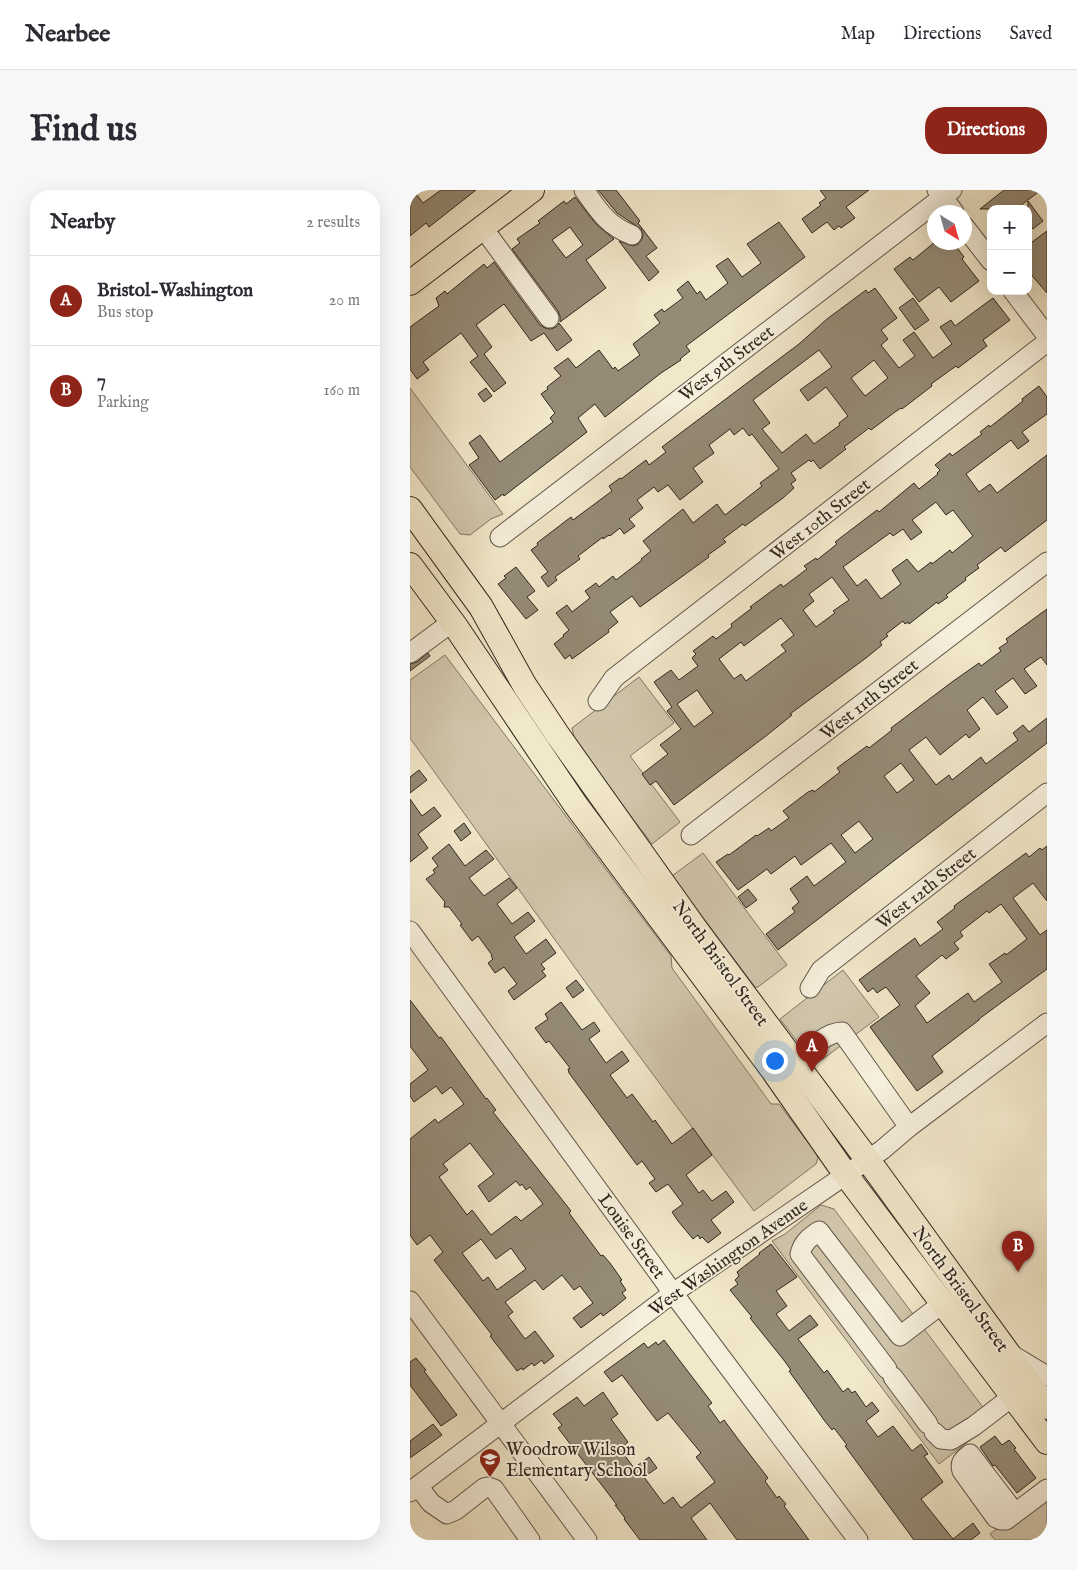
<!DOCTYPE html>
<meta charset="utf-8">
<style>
:root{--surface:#fff;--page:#f7f7f7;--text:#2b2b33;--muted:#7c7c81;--line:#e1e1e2;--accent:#8f2418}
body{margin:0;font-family:"IM FELL English",serif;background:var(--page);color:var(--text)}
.controls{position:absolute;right:15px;top:15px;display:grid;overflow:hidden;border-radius:10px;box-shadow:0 5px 20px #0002}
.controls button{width:45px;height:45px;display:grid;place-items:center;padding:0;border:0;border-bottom:1px solid var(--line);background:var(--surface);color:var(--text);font:25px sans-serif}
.compass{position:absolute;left:517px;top:15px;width:45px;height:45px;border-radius:50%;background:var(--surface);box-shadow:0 5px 20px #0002;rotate:143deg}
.you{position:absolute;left:364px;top:870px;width:18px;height:18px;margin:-12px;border:4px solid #fff;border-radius:50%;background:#1a73e8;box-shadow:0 0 0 8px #1a73e833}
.badge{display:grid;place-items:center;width:32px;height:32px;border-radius:50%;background:var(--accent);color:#fff;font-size:16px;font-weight:700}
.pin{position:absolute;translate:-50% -41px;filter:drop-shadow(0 1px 2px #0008)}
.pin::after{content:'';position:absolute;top:26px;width:18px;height:15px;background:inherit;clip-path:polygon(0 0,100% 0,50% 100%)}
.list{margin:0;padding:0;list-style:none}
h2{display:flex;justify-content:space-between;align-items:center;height:65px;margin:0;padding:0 20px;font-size:21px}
h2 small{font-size:16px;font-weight:400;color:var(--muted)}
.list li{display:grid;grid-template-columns:32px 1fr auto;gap:15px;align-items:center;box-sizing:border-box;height:90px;padding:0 20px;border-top:1px solid var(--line)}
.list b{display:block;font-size:19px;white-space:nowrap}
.list p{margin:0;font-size:16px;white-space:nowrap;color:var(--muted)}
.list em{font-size:16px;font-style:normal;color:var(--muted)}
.map{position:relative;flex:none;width:637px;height:1350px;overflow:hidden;border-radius:20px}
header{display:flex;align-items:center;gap:30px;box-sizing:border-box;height:70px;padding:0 25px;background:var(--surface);border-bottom:1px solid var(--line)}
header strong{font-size:24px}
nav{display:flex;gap:28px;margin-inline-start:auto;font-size:18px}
.intro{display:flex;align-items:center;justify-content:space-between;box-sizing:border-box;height:120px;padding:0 30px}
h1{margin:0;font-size:35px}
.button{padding:12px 22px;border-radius:20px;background:var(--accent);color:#fff;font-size:18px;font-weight:700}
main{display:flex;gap:30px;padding:0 30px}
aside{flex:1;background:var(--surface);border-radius:20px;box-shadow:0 5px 20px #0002}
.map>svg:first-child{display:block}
.green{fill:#d1c6ac;stroke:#827666}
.building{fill:#958b77;stroke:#32271f;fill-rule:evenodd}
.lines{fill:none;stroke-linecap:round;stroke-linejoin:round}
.minor-casing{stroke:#62574a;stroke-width:21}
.major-casing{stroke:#32271f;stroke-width:26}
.minor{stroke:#f6efdc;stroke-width:19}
.major{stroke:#f1e7c9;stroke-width:24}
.labels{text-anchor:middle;stroke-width:4;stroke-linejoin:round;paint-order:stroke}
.street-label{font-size:18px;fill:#32271f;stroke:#f6efdc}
.poi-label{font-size:18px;fill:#32271f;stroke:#f6efdc;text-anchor:start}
</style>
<header>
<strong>Nearbee</strong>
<nav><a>Map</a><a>Directions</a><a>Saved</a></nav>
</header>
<div class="intro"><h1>Find us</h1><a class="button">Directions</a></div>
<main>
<aside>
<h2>Nearby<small>2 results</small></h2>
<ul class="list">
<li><span class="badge">A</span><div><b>Bristol-Washington</b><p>Bus stop</p></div><em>20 m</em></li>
<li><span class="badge">B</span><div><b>7</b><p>Parking</p></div><em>160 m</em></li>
</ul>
</aside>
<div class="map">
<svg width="637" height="1350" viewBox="0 0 637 1350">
<rect width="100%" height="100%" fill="#f1e7c9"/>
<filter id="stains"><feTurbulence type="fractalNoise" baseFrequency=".004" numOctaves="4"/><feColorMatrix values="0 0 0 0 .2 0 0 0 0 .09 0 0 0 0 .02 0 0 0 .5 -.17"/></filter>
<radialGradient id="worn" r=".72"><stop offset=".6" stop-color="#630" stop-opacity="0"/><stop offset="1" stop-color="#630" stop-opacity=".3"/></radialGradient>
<g class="green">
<polygon points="0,198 93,324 81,329 60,345 50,344 0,277"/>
<polygon points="35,465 261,766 262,778 361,914 369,914 406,963 408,968 406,974 344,1021 199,825 0,548 0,490"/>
<polygon points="229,487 264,533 220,566 270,632 242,654 166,554 162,538"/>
<polygon points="293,663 377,775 348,797 345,797 262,686"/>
<polygon points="433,780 469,827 405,875 370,829"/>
<polygon points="411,1015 424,1019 584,1232 529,1274 362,1051 375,1044"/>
<polygon points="636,1302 637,1304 637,1350 585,1350 580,1344"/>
</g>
<g class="building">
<polygon points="0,0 3,0 13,13 31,0 66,0 19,37 16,33 0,46"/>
<polygon points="188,0 206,0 230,31 228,33 247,58 236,66 249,82 239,91 209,51 223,56 228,54 232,49 233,44 231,39 207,23"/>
<polygon points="410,0 459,0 436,17 445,28 431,38 429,36 424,40 417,32 402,43 392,29 411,15 409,13 416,8"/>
<polygon points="594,0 631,0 606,19 570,19"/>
<path d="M 165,7 L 186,34 L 204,49 L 176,70 L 196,98 L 150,132 L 150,126 L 148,121 L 102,59 L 110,53 L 107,49 L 130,33 L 128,31 L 154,11 L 156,14 ZM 160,37 L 173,55 L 156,68 L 142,50 Z"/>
<polygon points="618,11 633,31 623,39 618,33"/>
<polygon points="369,32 395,67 276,156 280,161 270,169 271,170 251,183 195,227 185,214 168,228 177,242 94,306 93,304 85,310 59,275 69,268 59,253 70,245 90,272 143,232 140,228 145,223 131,204 138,199 137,197 151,186 144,178 158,168 166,178 189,160 203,179 205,177 208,181 230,165 223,154 250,133 244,125 252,119 254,122 273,108 267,100 278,91 287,104 290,101 296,110 318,93 306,76 318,68 332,87 351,73 337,54"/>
<polygon points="637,41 637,103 618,81 618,55"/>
<polygon points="525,52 543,52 554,67 552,69 569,91 541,112 529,97 509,112 484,79 500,67 503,70"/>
<polygon points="84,72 130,135 135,138 141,139 146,137 149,133 162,150 147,161 134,143 121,151 94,114 66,135 82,157 74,164 96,193 84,202 60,172 68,166 51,143 13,172 19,180 7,189 0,179 0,137 29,116 26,108 35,101 37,104 74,74 77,78"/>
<path d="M 465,98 L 487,128 L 471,140 L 478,149 L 471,155 L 489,178 L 505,166 L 493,150 L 504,142 L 523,168 L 542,154 L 530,137 L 541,130 L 545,136 L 583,108 L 600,130 L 573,150 L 577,156 L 548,178 L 546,176 L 521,194 L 522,196 L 492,219 L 491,218 L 485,222 L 461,240 L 459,238 L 434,257 L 436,259 L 410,279 L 403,270 L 401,272 L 399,270 L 381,283 L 386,290 L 381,294 L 384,298 L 373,308 L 335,336 L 333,334 L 313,349 L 316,352 L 298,365 L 299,367 L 230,417 L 222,406 L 200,422 L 208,432 L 198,440 L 199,442 L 162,469 L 160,465 L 155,469 L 144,454 L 154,446 L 153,445 L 159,440 L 146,423 L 157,415 L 162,422 L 180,408 L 175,401 L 186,393 L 189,397 L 203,386 L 206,390 L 232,370 L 231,369 L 241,361 L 233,351 L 273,319 L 283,333 L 307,314 L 315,325 L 352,296 L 350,293 L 369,279 L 342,244 L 339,246 L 333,238 L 324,245 L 320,239 L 299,255 L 304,263 L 283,278 L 293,292 L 270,310 L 258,295 L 248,302 L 244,297 L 227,310 L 233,318 L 219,329 L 225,336 L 214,344 L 210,338 L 200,346 L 199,345 L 193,349 L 193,347 L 168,366 L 170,369 L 145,387 L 147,390 L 138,397 L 131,387 L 138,382 L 121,360 L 128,355 L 127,353 L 161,327 L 163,330 L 202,301 L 199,296 L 210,288 L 211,289 L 236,270 L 239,275 L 256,262 L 252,257 L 389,154 L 417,129 L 456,100 L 458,103 ZM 409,160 L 422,177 L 390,200 L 398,211 L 416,197 L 438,226 L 429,233 L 430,235 L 404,254 L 396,244 L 372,263 L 352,239 L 360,233 L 343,210 ZM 464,170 L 478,188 L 455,206 L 441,188 Z"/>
<polygon points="503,108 519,130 505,140 489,118"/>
<path d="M 629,196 L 637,207 L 637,224 L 612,242 L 619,251 L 608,259 L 601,250 L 556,284 L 569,302 L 580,294 L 587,303 L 637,265 L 637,330 L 595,362 L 591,357 L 567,375 L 569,378 L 555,388 L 556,390 L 536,405 L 538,407 L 528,414 L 527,412 L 499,434 L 498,432 L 495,434 L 493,431 L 476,444 L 478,446 L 470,452 L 472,455 L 456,468 L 380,524 L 382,525 L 356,546 L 264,615 L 246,591 L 240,595 L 232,584 L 258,564 L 250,555 L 271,539 L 257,521 L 262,517 L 244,492 L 261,480 L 269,490 L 288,476 L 282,468 L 286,464 L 283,461 L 303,446 L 306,449 L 322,437 L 321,434 L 342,418 L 340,417 L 371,394 L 373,397 L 397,379 L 394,376 L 406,368 L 407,370 L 427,354 L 425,352 L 467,320 L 469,322 L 504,293 L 509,299 L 528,284 L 527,283 L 530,280 L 525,275 L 540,263 L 542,266 L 572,244 L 570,242 L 579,235 L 580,237 L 613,211 L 612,209 ZM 526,312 L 536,325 L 543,320 L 563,346 L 542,363 L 540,360 L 522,374 L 521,372 L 508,382 L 497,369 L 482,380 L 491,394 L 471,409 L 456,389 L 447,396 L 433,377 L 480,343 L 483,346 L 493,339 L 501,350 L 512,342 L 502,330 ZM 422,387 L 439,410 L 423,421 L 425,423 L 406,437 L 393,420 L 404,411 L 399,404 ZM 371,428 L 384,445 L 371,455 L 376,461 L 336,491 L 331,484 L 324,489 L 309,469 L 331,452 L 334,456 ZM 287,500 L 303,523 L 284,537 L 267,514 Z"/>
<polygon points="76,198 82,206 74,212 68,204"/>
<polygon points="106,377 125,401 117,407 128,420 116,429 88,394 96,388 94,386"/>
<path d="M 637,419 L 637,475 L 631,467 L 614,479 L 627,496 L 615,504 L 603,488 L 585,501 L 598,517 L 587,525 L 573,507 L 557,520 L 570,539 L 559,548 L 556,544 L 530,565 L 516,547 L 499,560 L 526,595 L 539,585 L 542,590 L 571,567 L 576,574 L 608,550 L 603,543 L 613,535 L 619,542 L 637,528 L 637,553 L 368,760 L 356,744 L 385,722 L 382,718 L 389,712 L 380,699 L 397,686 L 404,696 L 436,672 L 421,653 L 391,675 L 385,666 L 361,684 L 357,679 L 328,700 L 306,672 L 318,664 L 319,665 L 346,645 L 347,646 L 359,638 L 361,641 L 379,628 L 373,621 L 398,602 L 403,600 L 404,602 L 430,582 L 427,578 L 457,556 L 459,558 L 477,544 L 482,540 L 481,538 L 542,492 L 569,473 L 571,476 L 591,461 L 589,458 L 598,452 L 596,449 ZM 491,573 L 504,590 L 487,603 L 474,586 ZM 449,631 L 463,649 L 445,663 L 431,645 Z"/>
<polygon points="18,463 20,466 0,481 0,474 7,472"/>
<polygon points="9,580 17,590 0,603 0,587"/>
<polygon points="0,609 12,626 24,617 31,626 8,644 18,658 0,672"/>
<polygon points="54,633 61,643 51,651 44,641"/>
<polygon points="39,654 55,676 76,660 84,669 59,688 74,706 99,688 107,698 87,714 102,734 118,722 125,731 104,747 116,764 136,749 146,763 131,774 135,779 132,781 136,786 104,810 98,801 107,794 94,777 85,783 78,773 83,769 81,766 82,765 68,746 62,751 50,735 52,734 39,717 34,717 35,712 16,689 25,683 23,680 28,676 22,668"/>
<path d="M 637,656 L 637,711 L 623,693 L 603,708 L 630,745 L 637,740 L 637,779 L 569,829 L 569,830 L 522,866 L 533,882 L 507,901 L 460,837 L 490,815 L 476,797 L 467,803 L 463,798 L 458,802 L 449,790 L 505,748 L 510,756 L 533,739 L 527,732 L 545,718 L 544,716 L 616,663 L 619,667 L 630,658 L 632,660 ZM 591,714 L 617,749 L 596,765 L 595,763 L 579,774 L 592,792 L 564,812 L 558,803 L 517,833 L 505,816 L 520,803 L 506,786 L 532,765 L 536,769 L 549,759 L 544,753 L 553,746 L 550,742 L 577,721 L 579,723 Z"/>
<polygon points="338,699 347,710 336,718 328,707"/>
<polygon points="166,790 174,800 163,808 156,798"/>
<path d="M 0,810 L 29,848 L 31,847 L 76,909 L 77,908 L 86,920 L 83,922 L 161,1021 L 159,1023 L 191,1066 L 193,1065 L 200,1073 L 212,1090 L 210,1091 L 216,1100 L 212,1103 L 216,1108 L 205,1117 L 193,1126 L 191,1123 L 171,1138 L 163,1128 L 183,1113 L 170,1096 L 164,1100 L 152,1085 L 133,1100 L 125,1090 L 95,1112 L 103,1122 L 98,1126 L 115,1149 L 125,1141 L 144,1166 L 134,1174 L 132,1170 L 124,1176 L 122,1173 L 113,1180 L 112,1178 L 107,1181 L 80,1146 L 82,1145 L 24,1070 L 33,1062 L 20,1045 L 7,1055 L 0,1045 L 0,949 L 25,929 L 28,933 L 54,914 L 41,897 L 32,904 L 26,896 L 4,912 L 0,906 L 0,894 L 18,880 L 0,856 ZM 60,953 L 84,984 L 68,996 L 79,1012 L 106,991 L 110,996 L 112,994 L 116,1000 L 120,997 L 133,1014 L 111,1031 L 106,1026 L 81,1045 L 62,1020 L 57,1025 L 29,987 L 38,980 L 33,974 ZM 71,1049 L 86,1069 L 101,1058 L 116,1079 L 87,1100 L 78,1087 L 73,1091 L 52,1063 Z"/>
<polygon points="151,812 172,840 184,832 190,841 179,849 196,873 212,861 219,871 200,885 217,908 222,904 243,932 245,930 262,954 283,938 302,965 276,985 289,1003 293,1000 302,1011 316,1001 324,1012 301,1030 311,1043 298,1053 292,1047 290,1049 288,1045 283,1049 268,1031 262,1022 273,1014 258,994 246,1002 239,993 245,989 232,971 227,975 159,883 158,879 160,878 139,851 136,853 125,838 138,829 135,824"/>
<polygon points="361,1054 387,1087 366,1101 377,1116 366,1124 379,1141 400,1125 408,1135 388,1149 414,1183 417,1180 433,1202 438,1198 442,1203 445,1201 456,1217 462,1212 469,1221 456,1231 468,1247 483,1236 502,1261 511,1254 518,1264 514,1266 533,1292 511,1309 543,1349 563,1333 570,1343 561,1350 504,1350 435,1256 437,1255 424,1238 422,1240 414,1230 379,1181 381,1180 373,1169 340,1128 342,1127 320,1100 328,1094 325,1090 329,1086 327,1082 350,1064 349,1063"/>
<polygon points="254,1150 302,1213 298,1216 310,1233 314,1230 331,1253 358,1288 355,1291 367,1308 369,1306 376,1314 374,1316 399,1350 327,1350 300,1313 281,1328 297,1350 230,1350 214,1329 215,1328 205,1315 207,1315 148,1238 152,1235 143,1224 167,1207 174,1216 193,1202 208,1224 201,1229 218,1252 210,1259 224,1278 239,1267 247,1278 234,1287 254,1314 263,1307 271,1318 305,1292 286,1267 291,1263 258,1223 247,1231 212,1185 202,1192 194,1182 234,1153 238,1158 246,1152 248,1155"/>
<polygon points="6,1168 16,1180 14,1181 47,1225 31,1236 0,1195 0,1172"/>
<polygon points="23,1234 32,1245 0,1268 0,1251"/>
<polygon points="585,1246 592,1255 599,1250 606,1258 604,1259 626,1288 607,1303 585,1275 583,1276 570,1257"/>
</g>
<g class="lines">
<g class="minor-casing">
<g id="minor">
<path d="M 174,0 C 189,21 197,35 222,45"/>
<polyline points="527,0 544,22"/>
<polyline points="554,36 581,71"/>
<polyline points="73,38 139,128"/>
<polyline points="603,101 637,146"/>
<polyline points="90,347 542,0"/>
<polyline points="0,463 42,432"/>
<polyline points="188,511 204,488 637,152"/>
<polyline points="281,645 637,372"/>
<polyline points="0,741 263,1103 448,1350"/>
<polyline points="400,798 411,780 637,603"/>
<path d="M 386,873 C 399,861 413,843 432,842 L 499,937"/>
<polyline points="0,1111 177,1350"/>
<polyline points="602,1165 637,1186"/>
<path d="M 477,1179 L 390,1064 C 393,1052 399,1048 409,1041 L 490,1146 L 533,1113"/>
<polyline points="483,1187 518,1234"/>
<polyline points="524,1242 531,1249 541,1250 564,1236 603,1206"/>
<polyline points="8,1296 21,1313 37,1324 46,1320 74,1298 78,1297 84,1299 120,1350"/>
<polyline points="0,1302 263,1103 472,960 499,937 637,833"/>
<path d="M 605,1323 L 560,1264 C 554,1269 549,1272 552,1281 L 586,1328 L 591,1330 L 596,1330 L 637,1299"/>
</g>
</g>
<g class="major-casing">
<g id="major">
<polyline points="0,93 122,0"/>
<polyline points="0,319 71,417 115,496 147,544 287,741 466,981 637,1217"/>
<polyline points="0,375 46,437 165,614 362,879 436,985 637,1252"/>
</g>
</g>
<use href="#minor" class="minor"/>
<use href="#major" class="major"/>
</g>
<defs>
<g id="school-pin" transform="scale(1.125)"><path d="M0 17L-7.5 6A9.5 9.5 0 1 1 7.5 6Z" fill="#8f2418" stroke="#f6efdc"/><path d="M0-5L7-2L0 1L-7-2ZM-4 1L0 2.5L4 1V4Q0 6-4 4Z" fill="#fff"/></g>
</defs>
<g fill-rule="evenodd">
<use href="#school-pin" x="80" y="1269"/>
</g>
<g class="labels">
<g class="street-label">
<text transform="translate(316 173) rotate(-37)" y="6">West 9th Street</text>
<text transform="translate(410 329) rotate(-38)" y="6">West 10th Street</text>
<text transform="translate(459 509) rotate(-38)" y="6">West 11th Street</text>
<text transform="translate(516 698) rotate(-38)" y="6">West 12th Street</text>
<text transform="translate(311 773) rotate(54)" y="6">North Bristol Street</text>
<text transform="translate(222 1046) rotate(54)" y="6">Louise Street</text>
<text transform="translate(318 1067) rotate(-35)" y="6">West Washington Avenue</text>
<text transform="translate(551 1099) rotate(54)" y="6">North Bristol Street</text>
</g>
<g class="poi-label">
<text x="96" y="1265">Woodrow Wilson<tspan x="96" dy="21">Elementary School</tspan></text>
</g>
</g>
<rect width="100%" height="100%" filter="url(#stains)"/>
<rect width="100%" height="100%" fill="url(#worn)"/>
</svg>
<div class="controls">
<button>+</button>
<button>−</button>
</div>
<svg class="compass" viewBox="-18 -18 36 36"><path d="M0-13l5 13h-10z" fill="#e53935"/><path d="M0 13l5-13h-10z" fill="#7c7c81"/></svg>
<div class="you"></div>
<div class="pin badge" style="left:402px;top:882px">A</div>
<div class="pin badge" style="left:608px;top:1082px">B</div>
</div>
</main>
